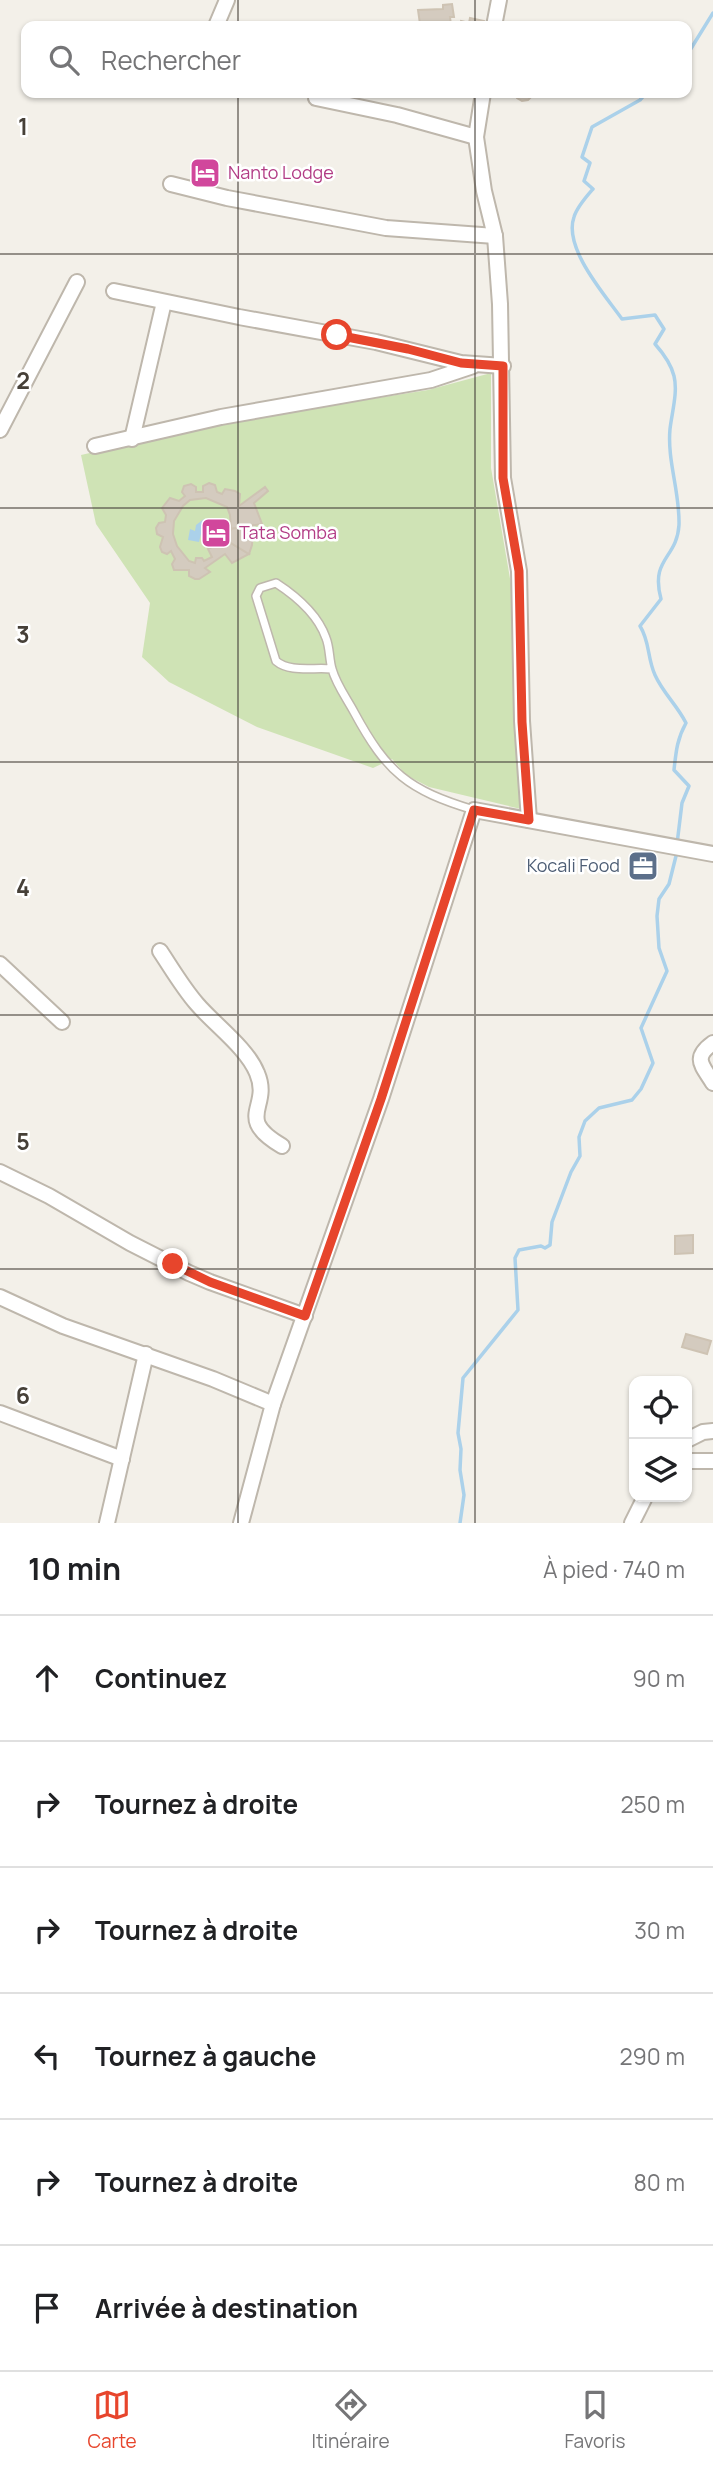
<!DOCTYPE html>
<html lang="fr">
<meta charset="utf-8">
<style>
:root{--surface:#fff;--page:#f2f2f2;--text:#202124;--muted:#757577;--line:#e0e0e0;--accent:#e7452c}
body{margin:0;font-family:Manrope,sans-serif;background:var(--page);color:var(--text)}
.controls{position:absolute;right:21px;bottom:21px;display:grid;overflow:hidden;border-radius:14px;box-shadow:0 2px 5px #0004}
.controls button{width:63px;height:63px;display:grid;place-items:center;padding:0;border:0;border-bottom:2px solid var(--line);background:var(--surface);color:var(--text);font:35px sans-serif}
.stop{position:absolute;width:21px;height:21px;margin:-16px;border:5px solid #e7452c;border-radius:50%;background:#fff}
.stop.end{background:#e7452c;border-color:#fff;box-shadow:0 2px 7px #0008}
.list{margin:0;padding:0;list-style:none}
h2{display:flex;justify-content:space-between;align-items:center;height:91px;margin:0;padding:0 28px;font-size:30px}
h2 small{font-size:23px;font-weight:400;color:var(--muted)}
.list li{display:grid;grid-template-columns:46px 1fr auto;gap:21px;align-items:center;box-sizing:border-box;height:126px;padding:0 28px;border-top:2px solid var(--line)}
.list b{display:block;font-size:26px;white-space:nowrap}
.list em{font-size:23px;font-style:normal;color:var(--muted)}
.icon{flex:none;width:38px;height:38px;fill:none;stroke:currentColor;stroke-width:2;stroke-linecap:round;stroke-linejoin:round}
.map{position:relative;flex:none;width:713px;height:1523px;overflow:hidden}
.search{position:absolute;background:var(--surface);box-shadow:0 2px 5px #0004;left:21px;right:21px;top:21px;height:77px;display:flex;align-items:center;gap:18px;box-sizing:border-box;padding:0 24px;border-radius:14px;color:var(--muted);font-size:26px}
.sheet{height:847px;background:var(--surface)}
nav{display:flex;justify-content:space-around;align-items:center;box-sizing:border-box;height:98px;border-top:2px solid var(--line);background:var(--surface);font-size:19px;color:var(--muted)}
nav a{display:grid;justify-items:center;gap:4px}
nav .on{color:var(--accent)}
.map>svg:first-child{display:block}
.green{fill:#cfe3b5}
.water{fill:#abd1ea}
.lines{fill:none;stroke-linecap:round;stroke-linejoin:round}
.stream{stroke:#abd1ea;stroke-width:3.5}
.building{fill:#d4cbbf;stroke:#cec3b3;stroke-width:2}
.service-casing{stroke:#beb7ac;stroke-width:10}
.minor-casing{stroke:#beb7ac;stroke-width:18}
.service{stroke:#fff;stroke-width:7}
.minor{stroke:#fff;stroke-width:14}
.route{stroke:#e7452c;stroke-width:9}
.grid{fill:none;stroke:#464038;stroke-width:2;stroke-opacity:0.55}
.labels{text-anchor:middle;stroke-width:5;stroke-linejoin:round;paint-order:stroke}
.hotel-label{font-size:18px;fill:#b23c85;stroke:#fff;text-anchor:start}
.service-label{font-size:18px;fill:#4e5e75;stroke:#fff;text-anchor:end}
.grid-label{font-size:23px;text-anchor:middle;font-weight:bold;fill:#464038;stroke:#fff;stroke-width:5;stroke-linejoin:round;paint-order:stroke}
</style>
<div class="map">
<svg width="713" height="1523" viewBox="0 0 713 1523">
<rect width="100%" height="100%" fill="#f3f0e9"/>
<polygon class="green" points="491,373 491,468 513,596 514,695 521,809 429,787 406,775 392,759 373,768 257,727 169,682 142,657 150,603 96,524 81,455 231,421 428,390"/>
<polygon class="water" points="204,519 211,527 201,534 199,542 188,540 190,529 195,531 196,525"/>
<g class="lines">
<g class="stream">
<polyline points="687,55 713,13"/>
<path d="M 646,93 L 640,100 L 592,127 L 582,157 L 590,163 L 584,181 L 593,189 C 586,197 577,207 574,217 C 563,248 605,295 622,319 L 655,315 L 664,329 L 655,344 C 663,353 671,364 674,376 C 678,392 672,412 670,429 C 667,461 680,492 679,525 C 677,559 650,558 661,599 L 640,626 C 650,642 647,657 655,675 C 663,693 677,705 686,723 C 677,739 676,752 674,770 L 689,786 L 682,803 L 677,844"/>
<polyline points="460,1523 464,1495 460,1470 461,1449 458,1433 463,1378 518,1310 515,1258 519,1250 541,1246 545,1248 550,1245 552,1222 571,1172 580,1156 579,1137 585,1121 599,1108 632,1100 641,1089 653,1063 641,1028 667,971 659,948 657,916 659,899 669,884 677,852"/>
</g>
</g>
<g class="building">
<polygon points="452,4 454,17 450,17 451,25 424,26 423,23 420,24 418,10 443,9 443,5"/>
<polygon points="470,18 484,21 483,26 459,26 461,21 469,23"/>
<polygon points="515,93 532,93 532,96 528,100 522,101 517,98"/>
<polygon points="209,483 215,485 217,492 222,494 225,489 235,491 240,494 239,506 265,487 268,491 254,503 262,524 231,529 230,515 227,507 206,498 190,500 183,506 174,521 173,534 177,546 189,561 195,563 196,558 202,558 204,561 212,557 208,549 219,543 222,547 226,540 249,554 232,563 225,554 205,568 210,572 199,579 195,579 189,576 189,570 174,570 172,564 175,559 171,551 167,554 162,552 160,547 163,537 157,534 156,528 159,523 165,522 166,515 162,508 170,498 179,501 185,496 182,492 184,486 191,484 196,487 196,492 203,492 203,486"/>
<polygon points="253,525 252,545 249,554 226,540 231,529"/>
<polygon points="693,1235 693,1253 675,1254 675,1236"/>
<polygon points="686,1334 711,1341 707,1354 682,1347"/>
</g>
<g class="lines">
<g class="service-casing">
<path id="service" d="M 332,669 C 314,667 290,673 276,661 L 256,596 L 260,588 L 276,583 C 296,596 318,615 326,638 C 330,648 329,659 332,669 C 336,684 347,699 354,712 C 387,773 408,790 474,810"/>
</g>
<g class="minor-casing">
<g id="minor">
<polyline points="216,26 227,0"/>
<polyline points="494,26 499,0"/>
<polyline points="483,93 476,137 484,191 495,236 500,304 503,478 519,571 522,721 529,820"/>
<polyline points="316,98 397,115 476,137"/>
<polyline points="171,184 227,198 386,228 495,236"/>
<polyline points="114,291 239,317 376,342 461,363 503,366"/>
<polyline points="0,430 77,282"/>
<polyline points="132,439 164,302"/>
<polyline points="95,446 221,417 431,380 473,366"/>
<path d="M 160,951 C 172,969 183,988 197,1004 C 215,1025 247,1048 257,1073 C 272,1108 233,1117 282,1146"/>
<polyline points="0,964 62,1022"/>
<path d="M 713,1043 C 692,1058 702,1065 713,1083"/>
<polyline points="0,1172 49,1196 130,1243 189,1273 210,1282 305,1316"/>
<polyline points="0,1297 63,1326 213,1379 273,1404"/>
<polyline points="0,1413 122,1459"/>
<polyline points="687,1440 703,1432 713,1431"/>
<polyline points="687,1461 713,1461"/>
<polyline points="107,1523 146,1354"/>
<polyline points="241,1523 273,1404 381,1099 474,810 713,854"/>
<polyline points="632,1523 645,1497"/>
</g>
</g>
<use href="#service" class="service"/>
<use href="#minor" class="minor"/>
</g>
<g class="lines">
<polyline class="route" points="173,1264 210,1282 305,1316 381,1099 474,810 529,820 522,722 519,571 503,478 503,366 461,363 408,349 337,335"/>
</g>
<path class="grid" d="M 238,0 L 238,26M 475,0 L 475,26M 238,93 L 238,1523M 475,93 L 475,1523M 0,254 L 713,254M 0,508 L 713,508M 0,762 L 713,762M 0,1015 L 713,1015M 0,1269 L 713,1269"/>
<defs>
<g id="hotel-square" transform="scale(1.575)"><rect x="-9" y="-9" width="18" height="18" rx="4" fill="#d1479c" stroke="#fff"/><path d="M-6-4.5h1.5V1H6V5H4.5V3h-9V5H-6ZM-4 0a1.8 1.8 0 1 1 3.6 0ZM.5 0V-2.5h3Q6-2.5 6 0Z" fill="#fff"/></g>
<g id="office-square" transform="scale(1.575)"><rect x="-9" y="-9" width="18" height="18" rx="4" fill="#5c6f8a" stroke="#fff"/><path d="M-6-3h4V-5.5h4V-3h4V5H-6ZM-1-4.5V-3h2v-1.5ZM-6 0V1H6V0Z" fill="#fff"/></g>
</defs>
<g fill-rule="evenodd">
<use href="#hotel-square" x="205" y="173"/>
<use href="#hotel-square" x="216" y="533"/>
<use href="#office-square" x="643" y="866"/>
</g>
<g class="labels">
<g class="hotel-label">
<text x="228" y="179">Nanto Lodge</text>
<text x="239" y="539">Tata Somba</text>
</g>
<g class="service-label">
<text x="620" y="872">Kocali Food</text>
</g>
</g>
<g class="grid-label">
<text x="23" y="135">1</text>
<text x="23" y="389">2</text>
<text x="23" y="643">3</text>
<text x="23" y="896">4</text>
<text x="23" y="1150">5</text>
<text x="23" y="1404">6</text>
</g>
</svg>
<div class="controls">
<button><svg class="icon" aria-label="locate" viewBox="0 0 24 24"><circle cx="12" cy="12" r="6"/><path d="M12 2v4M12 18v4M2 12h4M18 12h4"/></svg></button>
<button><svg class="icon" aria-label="layers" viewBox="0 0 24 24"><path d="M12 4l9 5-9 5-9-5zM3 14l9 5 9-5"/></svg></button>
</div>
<div class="stop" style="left:337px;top:335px"></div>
<div class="stop end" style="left:173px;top:1264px"></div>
<div class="search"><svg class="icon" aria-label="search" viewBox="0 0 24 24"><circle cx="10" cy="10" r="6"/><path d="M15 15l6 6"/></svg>Rechercher</div>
</div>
<section class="sheet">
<h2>10 min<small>À pied · 740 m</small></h2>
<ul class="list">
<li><svg class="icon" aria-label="ahead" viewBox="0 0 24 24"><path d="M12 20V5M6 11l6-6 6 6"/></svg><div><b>Continuez</b></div><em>90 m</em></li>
<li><svg class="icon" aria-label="right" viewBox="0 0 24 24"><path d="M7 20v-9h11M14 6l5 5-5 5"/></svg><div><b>Tournez à droite</b></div><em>250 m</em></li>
<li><svg class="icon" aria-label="right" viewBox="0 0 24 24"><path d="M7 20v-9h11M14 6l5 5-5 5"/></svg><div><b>Tournez à droite</b></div><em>30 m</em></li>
<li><svg class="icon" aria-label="left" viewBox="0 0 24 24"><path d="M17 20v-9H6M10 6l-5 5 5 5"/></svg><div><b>Tournez à gauche</b></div><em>290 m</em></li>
<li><svg class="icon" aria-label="right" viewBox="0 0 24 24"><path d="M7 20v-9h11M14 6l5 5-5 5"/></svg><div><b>Tournez à droite</b></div><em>80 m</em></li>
<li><svg class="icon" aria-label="arrive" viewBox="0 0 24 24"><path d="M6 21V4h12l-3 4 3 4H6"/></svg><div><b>Arrivée à destination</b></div></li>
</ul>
</section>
<nav>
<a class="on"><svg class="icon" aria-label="map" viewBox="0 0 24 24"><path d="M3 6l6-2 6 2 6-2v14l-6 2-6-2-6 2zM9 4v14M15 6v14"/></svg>Carte</a>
<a><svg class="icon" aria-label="directions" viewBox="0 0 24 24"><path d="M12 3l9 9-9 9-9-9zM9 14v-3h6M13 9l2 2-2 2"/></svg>Itinéraire</a>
<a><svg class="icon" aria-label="saved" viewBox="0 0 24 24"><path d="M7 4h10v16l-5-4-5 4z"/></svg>Favoris</a>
</nav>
